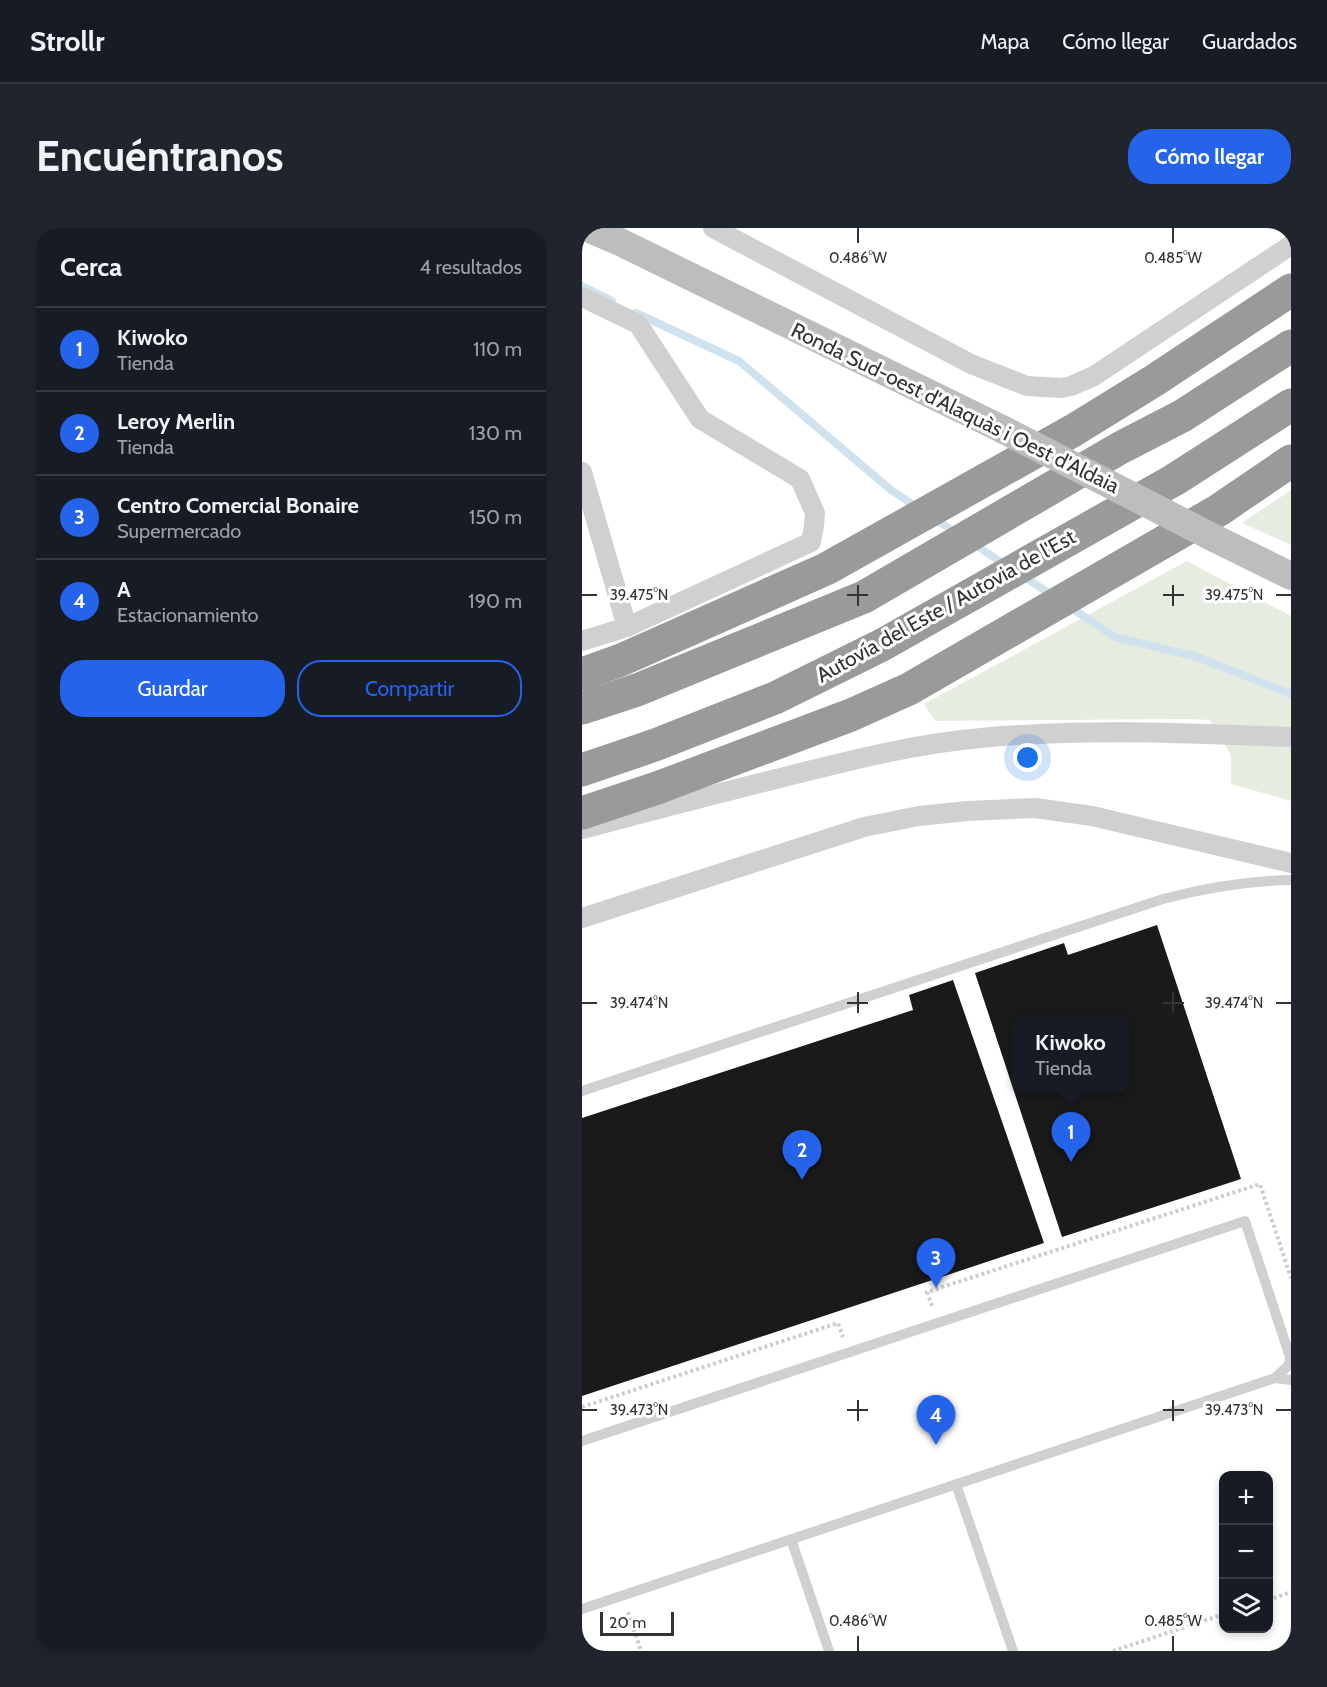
<!DOCTYPE html>
<html lang="es">
<meta charset="utf-8">
<style>
:root{--surface:#171b24;--page:#20242c;--text:#f1f3f6;--muted:#9ea1a6;--line:#363941;--accent:#2563eb}
body{margin:0;font-family:Cabin,sans-serif;background:var(--page);color:var(--text)}
.controls{position:absolute;right:18px;bottom:18px;display:grid;overflow:hidden;border-radius:12px;box-shadow:0 3px 9px #0003}
.controls button{width:54px;height:54px;display:grid;place-items:center;padding:0;border:0;border-bottom:2px solid var(--line);background:var(--surface);color:var(--text);font:30px sans-serif}
.scale{position:absolute;left:18px;bottom:15px;width:74px;box-sizing:border-box;padding-left:6px;border:3px solid #333;border-top:0;font-size:16px;line-height:21px;white-space:nowrap;color:#333;-webkit-text-stroke:4px #fff;paint-order:stroke}
.you{position:absolute;left:446px;top:530px;width:21px;height:21px;margin:-15px;border:4px solid #fff;border-radius:50%;background:#1a73e8;box-shadow:0 0 0 9px #1a73e833}
.badge{display:grid;place-items:center;width:39px;height:39px;border-radius:50%;background:var(--accent);color:#fff;font-size:20px;font-weight:700}
.pin{position:absolute;translate:-50% -50px;filter:drop-shadow(0 2px 3px #0008)}
.pin::after{content:'';position:absolute;top:32px;width:21px;height:18px;background:inherit;clip-path:polygon(0 0,100% 0,50% 100%)}
.popup{position:absolute;left:430px;top:787px;width:117px;height:78px;box-sizing:border-box;display:grid;place-content:center;border-radius:12px;background:var(--surface);filter:drop-shadow(0 2px 4px #0005);font-size:20px;white-space:nowrap;color:var(--muted)}
.popup b{font-size:22px;color:var(--text)}
.popup::after{content:'';position:absolute;left:50%;top:100%;margin-left:-12px;border:12px solid transparent;border-top-color:var(--surface)}
.list{margin:0;padding:0;list-style:none}
h2{display:flex;justify-content:space-between;align-items:center;height:78px;margin:0;padding:0 24px;font-size:26px}
h2 small{font-size:20px;font-weight:400;color:var(--muted)}
.list li{display:grid;grid-template-columns:39px 1fr auto;gap:18px;align-items:center;box-sizing:border-box;height:84px;padding:0 24px;border-top:2px solid var(--line)}
.list b{display:block;font-size:22px;white-space:nowrap}
.list p{margin:0;font-size:20px;white-space:nowrap;color:var(--muted)}
.list em{font-size:20px;font-style:normal;color:var(--muted)}
.actions{display:flex;gap:12px;padding:18px 24px}
.actions a{flex:1;padding:14px 0;border:2px solid var(--accent);border-radius:24px;text-align:center;font-size:21px;color:var(--accent)}
.actions .main{background:var(--accent);color:#fff}
.icon{flex:none;width:33px;height:33px;fill:none;stroke:currentColor;stroke-width:2;stroke-linecap:round;stroke-linejoin:round}
.map{position:relative;flex:none;width:709px;height:1423px;overflow:hidden;border-radius:24px}
header{display:flex;align-items:center;gap:36px;box-sizing:border-box;height:84px;padding:0 30px;background:var(--surface);border-bottom:2px solid var(--line)}
header strong{font-size:28px}
nav{display:flex;gap:33px;margin-inline-start:auto;font-size:21px}
.intro{display:flex;align-items:center;justify-content:space-between;box-sizing:border-box;height:144px;padding:0 36px}
h1{margin:0;font-size:42px}
.button{padding:15px 27px;border-radius:24px;background:var(--accent);color:#fff;font-size:21px;font-weight:700}
main{display:flex;gap:36px;padding:0 36px}
aside{flex:1;background:var(--surface);border-radius:24px;box-shadow:0 3px 9px #0003}
.map>svg:first-child{display:block}
.green{fill:#e6ecdf}
.lines{fill:none;stroke-linecap:round;stroke-linejoin:round}
.stream{stroke:#cfe2ee;stroke-width:8}
.building{fill:#1a1a1a;fill-rule:evenodd}
.path{stroke:#cdcdcd;stroke-width:4;stroke-dasharray:3 3;stroke-linecap:butt}
.service{stroke:#d0d0d0;stroke-width:10}
.minor{stroke:#d0d0d0;stroke-width:20}
.secondary{stroke:#bdbdbd;stroke-width:28}
.motorway{stroke:#9a9a9a;stroke-width:33}
.secondary-bridge{stroke:#bdbdbd;stroke-width:28}
.ticks{fill:none;stroke:#333;stroke-width:2}
.labels{text-anchor:middle;stroke-width:6;stroke-linejoin:round;paint-order:stroke}
.street-label{font-size:21px;fill:#333;stroke:#fff}
.ticks-label{font-size:15px;text-anchor:middle;fill:#333;stroke:#fff;stroke-width:6;stroke-linejoin:round;paint-order:stroke}
</style>
<header>
<strong>Strollr</strong>
<nav><a>Mapa</a><a>Cómo llegar</a><a>Guardados</a></nav>
</header>
<div class="intro"><h1>Encuéntranos</h1><a class="button">Cómo llegar</a></div>
<main>
<aside>
<h2>Cerca<small>4 resultados</small></h2>
<ul class="list">
<li><span class="badge">1</span><div><b>Kiwoko</b><p>Tienda</p></div><em>110 m</em></li>
<li><span class="badge">2</span><div><b>Leroy Merlin</b><p>Tienda</p></div><em>130 m</em></li>
<li><span class="badge">3</span><div><b>Centro Comercial Bonaire</b><p>Supermercado</p></div><em>150 m</em></li>
<li><span class="badge">4</span><div><b>A</b><p>Estacionamiento</p></div><em>190 m</em></li>
</ul>
<div class="actions"><a class="main">Guardar</a><a>Compartir</a></div>
</aside>
<div class="map">
<svg width="709" height="1423" viewBox="0 0 709 1423">
<rect width="100%" height="100%" fill="#fff"/>
<g class="green">
<polygon points="709,262 709,317 660,295"/>
<polygon points="605,333 709,388 709,573 649,556 649,527 628,492 607,491 353,493 342,476"/>
</g>
<g class="lines">
<g class="stream">
<polyline points="0,58 30,73"/>
<polyline points="54,85 157,133 309,262 335,279"/>
<polyline points="353,291 376,306"/>
<polyline points="391,315 423,337"/>
<polyline points="441,348 471,368"/>
<polyline points="486,378 533,409 615,429 709,466"/>
</g>
</g>
<g class="building">
<path d="M 575,697 L 659,951 L 480,1009 L 393,745 L 482,715 L 486,727 ZM 435,792 L 543,792 L 543,860 L 435,860 Z"/>
<polygon points="371,752 462,1015 0,1168 0,890 331,782 327,767"/>
</g>
<g class="lines">
<g class="path">
<polyline points="350,1078 345,1064 678,956 709,1050"/>
<polyline points="0,1179 256,1095 261,1109"/>
<polyline points="686,1372 709,1364"/>
<polyline points="46,1384 59,1423"/>
<polyline points="531,1423 642,1386"/>
</g>
<g class="service">
<path d="M 0,863 L 581,671 C 623,660 665,653 709,652"/>
<polyline points="0,1213 663,993 708,1129 707,1137 693,1150"/>
<polyline points="374,1256 431,1423"/>
<polyline points="209,1311 247,1423"/>
<polyline points="0,1381 693,1150 709,1152"/>
</g>
<g class="minor">
<polyline points="131,0 389,136 427,151 445,158 479,160 489,158 512,148 709,17"/>
<polyline points="0,69 56,96 118,191 218,251 233,285 232,298 229,314 45,399 0,413"/>
<polyline points="0,244 45,399"/>
<path d="M 0,601 C 65,584 129,567 194,551 C 262,534 330,516 399,510 C 502,500 606,505 709,509"/>
<polyline points="0,690 282,599 337,588 385,583 453,580 510,588 709,635"/>
</g>
<g class="secondary">
<polyline points="5,0 36,13 420,201"/>
<polyline points="634,311 709,348"/>
</g>
<g class="motorway">
<polyline points="0,446 39,432 244,341 492,202 573,152 709,62"/>
<polyline points="0,480 55,462 282,369 538,220 600,188 709,118"/>
<polyline points="0,542 73,517 193,470 300,417 592,252 709,177"/>
<polyline points="0,585 75,560 269,487 327,461 637,282 709,233"/>
</g>
<polyline class="secondary-bridge" points="420,201 634,311"/>
</g>
<path class="ticks" d="M 276,0 L 276,15M 591,0 L 591,15M 276,357 L 276,378M 591,357 L 591,378M 0,367 L 15,367M 265,367 L 286,367M 581,367 L 602,367M 694,367 L 709,367M 276,764 L 276,785M 591,764 L 591,785M 0,775 L 15,775M 265,775 L 286,775M 581,775 L 602,775M 694,775 L 709,775M 276,1172 L 276,1193M 591,1172 L 591,1193M 0,1182 L 15,1182M 265,1182 L 286,1182M 581,1182 L 602,1182M 694,1182 L 709,1182M 276,1408 L 276,1423M 591,1408 L 591,1423"/>
<g class="labels">
<g class="street-label">
<text transform="translate(373 180) rotate(26)" y="7">Ronda Sud-oest d'Alaquàs i Oest d'Aldaia</text>
<text transform="translate(364 378) rotate(-29)" y="7">Autovía del Este / Autovia de l'Est</text>
</g>
</g>
<g class="ticks-label">
<text x="276" y="35">0.486°W</text>
<text x="591" y="35">0.485°W</text>
<text x="57" y="372">39.475°N</text>
<text x="652" y="372">39.475°N</text>
<text x="57" y="780">39.474°N</text>
<text x="652" y="780">39.474°N</text>
<text x="57" y="1187">39.473°N</text>
<text x="652" y="1187">39.473°N</text>
<text x="276" y="1398">0.486°W</text>
<text x="591" y="1398">0.485°W</text>
</g>
</svg>
<div class="controls">
<button>+</button>
<button>−</button>
<button><svg class="icon" aria-label="layers" viewBox="0 0 24 24"><path d="M12 4l9 5-9 5-9-5zM3 14l9 5 9-5"/></svg></button>
</div>
<div class="scale">20 m</div>
<div class="you"></div>
<div class="pin badge" style="left:489px;top:934px">1</div>
<div class="popup"><b>Kiwoko</b>Tienda</div>
<div class="pin badge" style="left:220px;top:952px">2</div>
<div class="pin badge" style="left:354px;top:1060px">3</div>
<div class="pin badge" style="left:354px;top:1217px">4</div>
</div>
</main>
